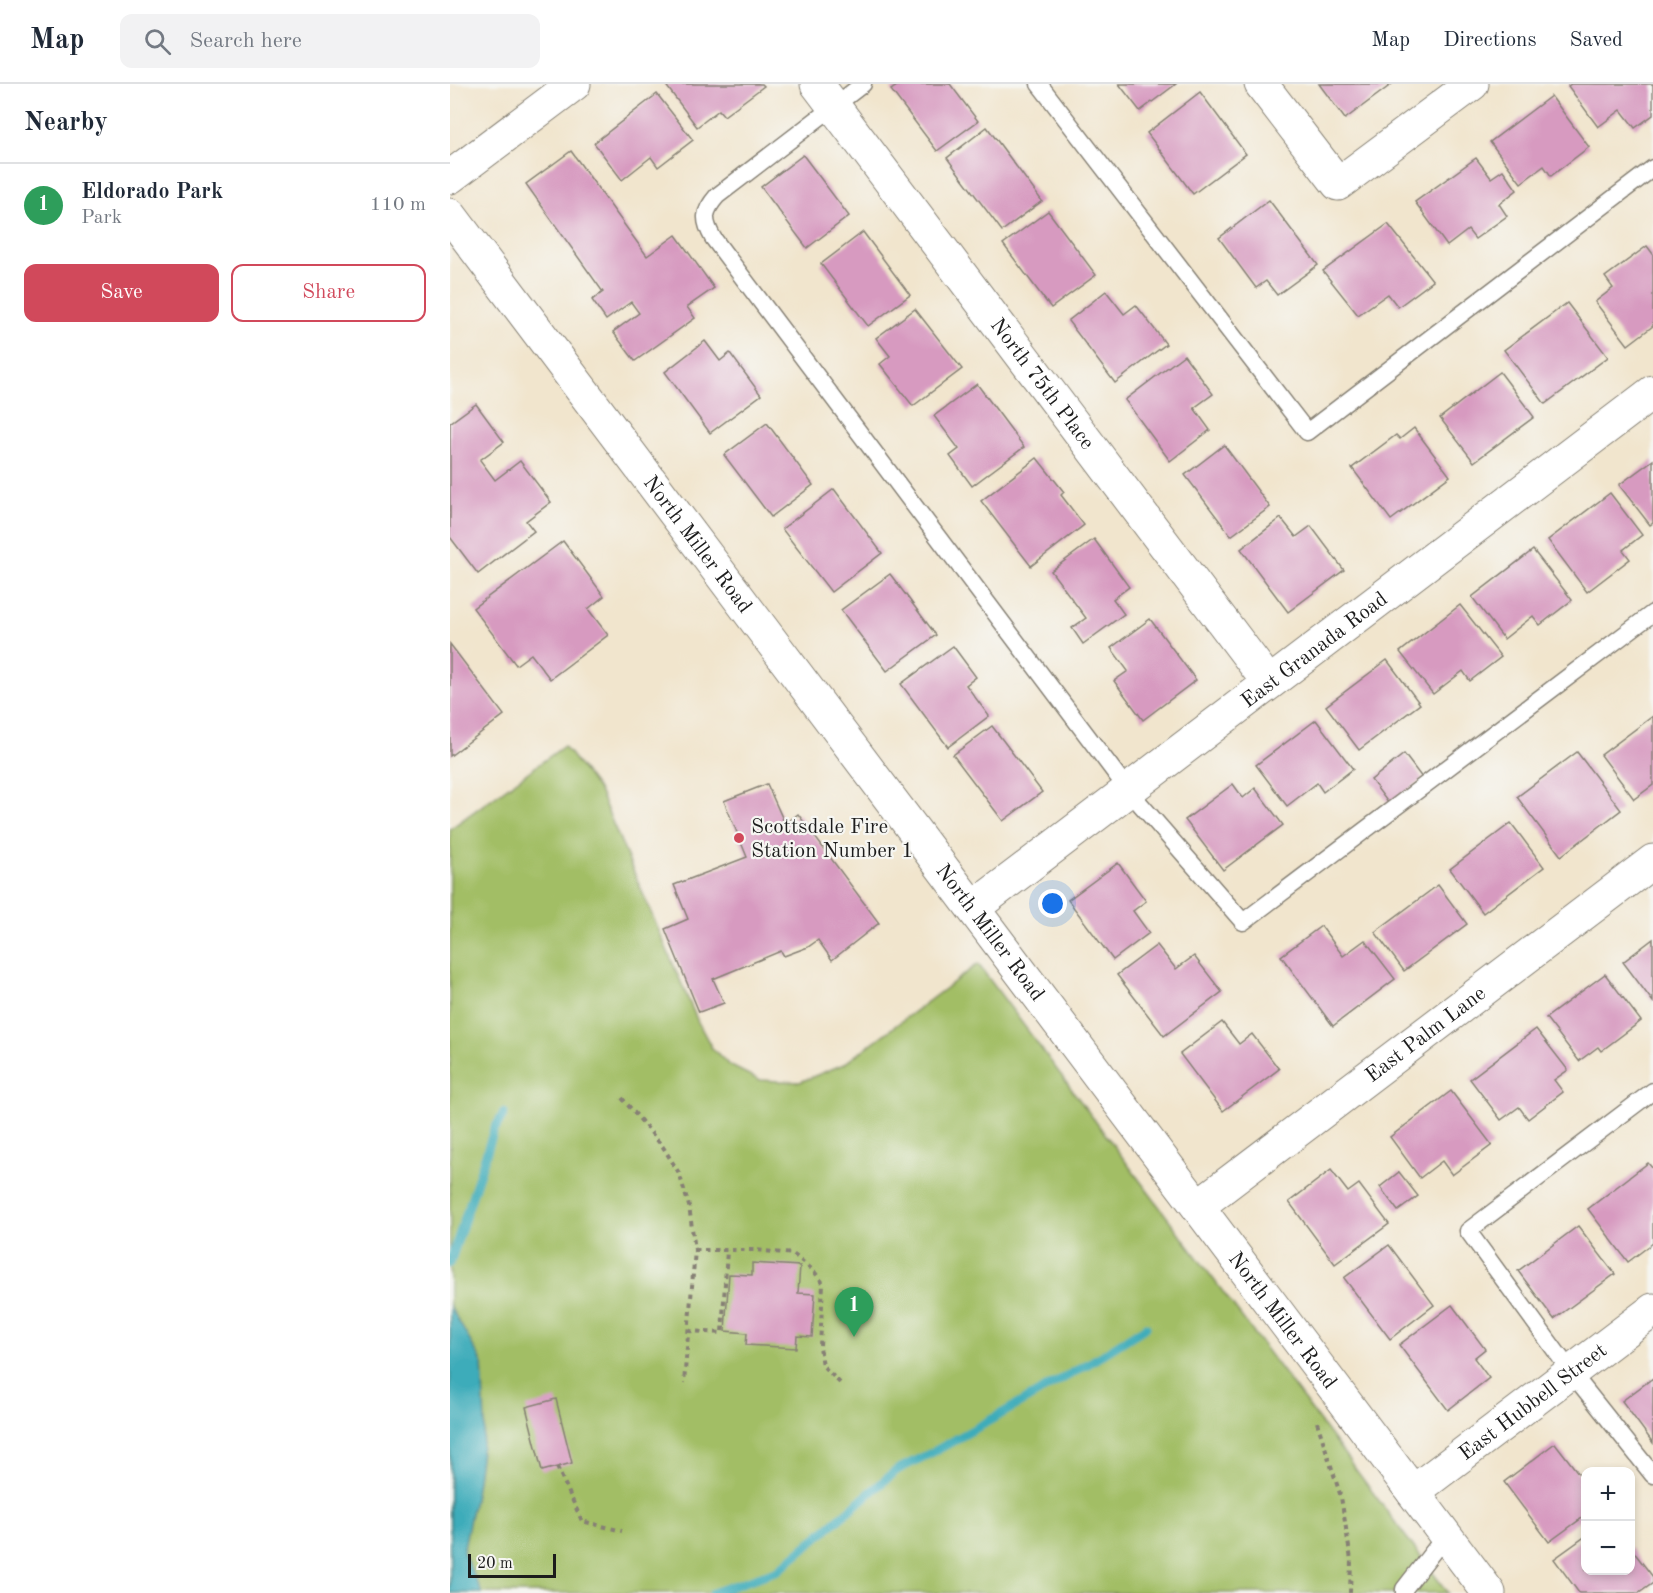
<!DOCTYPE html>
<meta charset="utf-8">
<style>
:root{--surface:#fff;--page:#f2f2f3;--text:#1f2937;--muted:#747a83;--line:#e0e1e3;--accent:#d1495b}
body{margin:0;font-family:"Old Standard TT",serif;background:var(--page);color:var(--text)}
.controls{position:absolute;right:18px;bottom:18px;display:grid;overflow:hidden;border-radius:12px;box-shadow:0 3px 9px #0003}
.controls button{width:54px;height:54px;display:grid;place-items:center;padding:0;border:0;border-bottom:2px solid var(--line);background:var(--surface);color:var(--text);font:30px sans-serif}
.scale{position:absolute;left:18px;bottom:15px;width:88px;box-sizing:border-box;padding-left:6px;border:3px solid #1c1c1c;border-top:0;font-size:16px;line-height:21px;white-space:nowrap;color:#1c1c1c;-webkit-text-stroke:4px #f6f6f2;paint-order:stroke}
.you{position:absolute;left:603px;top:820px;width:21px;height:21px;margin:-15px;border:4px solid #fff;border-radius:50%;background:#1a73e8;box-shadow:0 0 0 9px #1a73e833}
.badge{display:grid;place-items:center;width:39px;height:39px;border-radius:50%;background:var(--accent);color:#fff;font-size:20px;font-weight:700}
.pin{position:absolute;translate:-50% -50px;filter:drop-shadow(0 2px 3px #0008)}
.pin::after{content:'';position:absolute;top:32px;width:21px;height:18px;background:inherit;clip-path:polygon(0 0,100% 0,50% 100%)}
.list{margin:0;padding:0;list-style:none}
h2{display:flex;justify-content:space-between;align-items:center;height:78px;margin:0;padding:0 24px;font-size:26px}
h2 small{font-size:20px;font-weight:400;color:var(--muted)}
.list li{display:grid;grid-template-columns:39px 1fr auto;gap:18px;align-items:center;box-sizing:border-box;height:84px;padding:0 24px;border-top:2px solid var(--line)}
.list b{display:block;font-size:22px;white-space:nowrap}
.list p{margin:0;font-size:20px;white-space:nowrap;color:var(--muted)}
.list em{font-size:20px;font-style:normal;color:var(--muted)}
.actions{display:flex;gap:12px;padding:18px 24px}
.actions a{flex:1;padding:14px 0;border:2px solid var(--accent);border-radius:12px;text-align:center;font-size:21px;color:var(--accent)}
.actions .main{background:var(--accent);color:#fff}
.icon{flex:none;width:33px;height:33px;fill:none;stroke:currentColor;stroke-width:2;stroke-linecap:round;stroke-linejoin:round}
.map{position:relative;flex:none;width:1203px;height:1509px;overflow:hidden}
header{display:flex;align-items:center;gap:36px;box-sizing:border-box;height:84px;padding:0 30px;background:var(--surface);border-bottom:2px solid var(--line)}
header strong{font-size:28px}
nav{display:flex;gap:33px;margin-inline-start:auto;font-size:21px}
.search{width:420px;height:54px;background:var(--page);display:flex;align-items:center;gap:15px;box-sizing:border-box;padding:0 21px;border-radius:12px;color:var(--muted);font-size:22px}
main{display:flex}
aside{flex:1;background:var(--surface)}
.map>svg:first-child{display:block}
.green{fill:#a2be65;stroke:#5f6d40;stroke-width:1.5}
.water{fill:#3dacba;stroke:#2c646b;stroke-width:1.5}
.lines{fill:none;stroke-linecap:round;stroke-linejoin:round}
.stream{stroke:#3dacba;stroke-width:9}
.building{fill:#d79ac0}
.lane-casing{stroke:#868074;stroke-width:19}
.street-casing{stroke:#868074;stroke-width:35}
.secondary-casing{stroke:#868074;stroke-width:35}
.path{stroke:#868074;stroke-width:4;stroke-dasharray:4.5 4.5;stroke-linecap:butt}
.lane{stroke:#fff;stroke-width:16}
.street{stroke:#fff;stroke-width:33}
.secondary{stroke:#fff;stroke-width:33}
.poi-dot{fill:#d1495b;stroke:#f6f6f2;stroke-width:2}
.labels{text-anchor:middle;stroke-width:4.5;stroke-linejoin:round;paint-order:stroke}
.street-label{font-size:21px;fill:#1c1c1c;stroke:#f6f6f2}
.poi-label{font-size:21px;fill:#1c1c1c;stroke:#f6f6f2;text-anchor:start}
</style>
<header>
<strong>Map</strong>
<div class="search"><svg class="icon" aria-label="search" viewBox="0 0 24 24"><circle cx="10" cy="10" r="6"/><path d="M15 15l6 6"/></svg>Search here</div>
<nav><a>Map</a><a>Directions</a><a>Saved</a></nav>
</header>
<main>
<aside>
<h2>Nearby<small></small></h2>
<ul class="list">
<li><span class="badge" style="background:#2e9e5b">1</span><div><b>Eldorado Park</b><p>Park</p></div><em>110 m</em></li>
</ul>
<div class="actions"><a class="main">Save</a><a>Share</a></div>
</aside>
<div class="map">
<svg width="1203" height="1509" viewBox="0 0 1203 1509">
<rect width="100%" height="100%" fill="#f6f6f2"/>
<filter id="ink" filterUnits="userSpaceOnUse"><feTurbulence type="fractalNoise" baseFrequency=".0167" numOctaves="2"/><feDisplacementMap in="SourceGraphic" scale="12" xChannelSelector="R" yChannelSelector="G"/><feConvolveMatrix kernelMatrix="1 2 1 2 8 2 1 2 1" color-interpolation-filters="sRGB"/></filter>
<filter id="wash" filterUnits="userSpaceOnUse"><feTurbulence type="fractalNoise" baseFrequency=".008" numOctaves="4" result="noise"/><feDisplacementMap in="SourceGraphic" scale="24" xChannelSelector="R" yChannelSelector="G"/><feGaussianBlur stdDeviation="1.35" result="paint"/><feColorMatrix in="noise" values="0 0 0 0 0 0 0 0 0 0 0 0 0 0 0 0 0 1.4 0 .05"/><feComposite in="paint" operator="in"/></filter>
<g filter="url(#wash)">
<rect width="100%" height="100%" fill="#f1e5cd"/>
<polygon class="green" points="114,662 149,707 248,938 262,964 279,981 309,996 350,998 394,980 528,880 998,1509 0,1509 0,745"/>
<polygon class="water" points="0,1222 32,1278 35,1339 25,1410 13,1468 32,1509 0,1509"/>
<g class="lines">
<g class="stream">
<polyline points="0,1179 44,1046 54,1029"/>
<polyline points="263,1509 328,1486 447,1386 487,1366 551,1330 638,1280 696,1243"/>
</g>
</g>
<g id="blocks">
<g class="building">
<polygon points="215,0 312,0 314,2 274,32 269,26 247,43"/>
<polygon points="450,0 500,0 528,37 487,67 441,6"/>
<polygon points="669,0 726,0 690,27"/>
<polygon points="869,0 942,0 895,35"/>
<polygon points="1121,0 1203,0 1203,31 1185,44 1171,26 1148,43 1118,2"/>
<polygon points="750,8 796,70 743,110 697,49"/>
<polygon points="207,10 243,56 208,83 201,73 172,96 144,59"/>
<polygon points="1101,12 1139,63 1101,92 1094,82 1071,99 1040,58"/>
<polygon points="537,43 592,117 552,147 497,74"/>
<polygon points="121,67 197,172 226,151 264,204 237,223 245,234 185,277 163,248 189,229 181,218 156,236 142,216 153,208 76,100"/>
<polygon points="353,71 399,132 357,164 311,103"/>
<polygon points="1026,74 1041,94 1053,86 1067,106 1049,120 1057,132 1025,155 1018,146 997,162 965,118"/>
<polygon points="819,116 868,181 827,211 816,197 806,204 769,154"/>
<polygon points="598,127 646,191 601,224 553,160"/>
<polygon points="938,140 983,197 948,223 938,210 908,231 873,187"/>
<polygon points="413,148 460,211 418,242 371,180"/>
<polygon points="1197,162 1203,170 1203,242 1178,261 1145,218 1163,204 1155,193"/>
<polygon points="656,207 674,230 686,221 716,260 665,299 618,237"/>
<polygon points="1117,219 1158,273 1095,320 1054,266"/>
<polygon points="465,225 512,285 463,322 430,280 440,272 426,254"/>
<polygon points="255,257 270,277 280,269 311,311 260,349 215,288"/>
<polygon points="734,271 763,310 744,324 760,346 720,377 675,316"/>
<polygon points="1050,288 1084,333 1024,378 990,334"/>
<polygon points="527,300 574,363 522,402 500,372 509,365 484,332"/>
<polygon points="26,320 54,358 30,376 45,396 70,377 101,418 76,437 84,447 28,490 0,453 0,339"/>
<polygon points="317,339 363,401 321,433 274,371"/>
<polygon points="964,344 1000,392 941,436 902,384 946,351 950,355"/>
<polygon points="774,361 820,423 781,452 735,391"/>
<polygon points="587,374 614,408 611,411 634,441 581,482 531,417"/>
<polygon points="1203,376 1203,439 1200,441 1169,401"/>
<polygon points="384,405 432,469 381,508 332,445"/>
<polygon points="1160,409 1192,451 1173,466 1180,475 1137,508 1098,456"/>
<polygon points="831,434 846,453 861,442 894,486 838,528 791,465"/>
<polygon points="644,455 679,503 663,515 674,530 633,560 622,544 636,534 601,487"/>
<polygon points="113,457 154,512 138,525 158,551 100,595 81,570 66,581 23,524"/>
<polygon points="1083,466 1122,516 1090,541 1083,532 1054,555 1022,513"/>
<polygon points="440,490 486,551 437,587 391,526"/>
<polygon points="1010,521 1051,573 1020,597 1013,587 983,610 950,568"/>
<polygon points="700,535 746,596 693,636 664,597 678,587 661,564"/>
<polygon points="0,560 54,631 0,672"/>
<polygon points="503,562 526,593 516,601 539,632 498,663 451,600"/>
<polygon points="937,576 970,620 909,666 876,622"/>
<polygon points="1203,632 1203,701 1184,715 1151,671"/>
<polygon points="866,636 903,685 873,708 867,699 837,722 806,681"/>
<polygon points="542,642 592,708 553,737 503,671"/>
<polygon points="1127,668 1171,726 1111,772 1067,713"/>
<polygon points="954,670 973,695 939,720 921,696"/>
<polygon points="317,700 335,740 348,730 429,839 382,876 368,856 358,863 334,872 331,867 263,895 274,919 249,928 215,845 238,835 224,801 297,773 274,717"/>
<polygon points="783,700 793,714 805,704 833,741 773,786 735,736"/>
<polygon points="1061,739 1094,783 1033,829 1000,785"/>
<polygon points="668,779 696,817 683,827 699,849 663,876 618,816"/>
<polygon points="988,801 1017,840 954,887 925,848"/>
<polygon points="871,842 893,872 915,856 945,895 883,942 831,872"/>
<polygon points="1203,855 1203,918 1173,878"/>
<polygon points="707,861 726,885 744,872 772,908 714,952 667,891"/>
<polygon points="1155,890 1191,937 1151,967 1148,963 1129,977 1096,934"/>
<polygon points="772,938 789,960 802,950 829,985 773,1027 730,970"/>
<polygon points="1086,945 1118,986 1104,996 1113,1008 1078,1035 1069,1023 1051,1036 1020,995"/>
<polygon points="1001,1007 1042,1061 1002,1091 992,1077 970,1094 940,1053"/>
<polygon points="1198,1079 1203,1085 1203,1159 1178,1178 1138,1125"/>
<polygon points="881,1086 898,1108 909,1100 939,1140 885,1180 839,1118"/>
<polygon points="949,1088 968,1112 948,1127 930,1103"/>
<polygon points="1128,1142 1165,1190 1104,1235 1068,1187"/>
<polygon points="939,1161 984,1221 940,1255 894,1194"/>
<polygon points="302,1179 350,1182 348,1209 365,1210 362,1253 347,1252 346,1264 296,1261 297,1249 275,1247 279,1190 302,1191"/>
<polygon points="1002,1221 1035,1265 1024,1274 1039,1294 998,1326 949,1261"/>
<polygon points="1203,1294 1203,1359 1172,1317"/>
<polygon points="106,1315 122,1379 92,1387 76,1323"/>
<polygon points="1105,1359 1136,1399 1136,1431 1099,1458 1054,1398"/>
<polygon points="1136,1452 1136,1486 1180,1486 1180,1463 1203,1493 1203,1499 1189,1509 1129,1509 1104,1475"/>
</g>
</g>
</g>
<g filter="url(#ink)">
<use href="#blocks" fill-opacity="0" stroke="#868074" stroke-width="1.5"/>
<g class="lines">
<g class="lane-casing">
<g id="lane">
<path d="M 413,0 L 267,112 C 253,128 253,136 263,154 L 678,706 L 793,838 L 1203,529"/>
<polyline points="589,0 857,348 1203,84"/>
<polyline points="1203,1007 1018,1147 1121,1288 1203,1391"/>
<polyline points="954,1509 954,1505 996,1451"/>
</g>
</g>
<g class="street-casing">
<g id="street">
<path id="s1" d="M 367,0 L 819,599"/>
<polyline points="811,0 888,100 1022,0"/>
<polyline points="0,93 124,0"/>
<path id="s2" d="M 523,824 L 1203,308"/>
<path id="s3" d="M 748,1122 L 1203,777"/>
<path id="s4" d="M 963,1408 L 1203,1226"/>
</g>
</g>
<g class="secondary-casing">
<g id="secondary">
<path id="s5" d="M 0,131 L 1039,1509"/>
</g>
</g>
<g class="path">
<polyline points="172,1014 213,1063 229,1089 239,1122 245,1166 234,1299"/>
<polyline points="245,1166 306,1166 343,1170 363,1186 373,1199 370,1263 373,1282 392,1301"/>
<polyline points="238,1247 272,1249 277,1166"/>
<polyline points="867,1338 891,1413 901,1476 900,1509"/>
<polyline points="107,1383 132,1437 172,1447"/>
</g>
<use href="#lane" class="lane"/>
<use href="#street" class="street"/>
<use href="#secondary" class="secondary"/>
</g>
</g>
<circle class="poi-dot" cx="289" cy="754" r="6"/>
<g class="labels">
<g class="street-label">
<text dy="7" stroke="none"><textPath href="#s1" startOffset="375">North 75th Place</textPath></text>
<text dy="7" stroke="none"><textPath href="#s5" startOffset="412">North Miller Road</textPath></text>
<text dy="7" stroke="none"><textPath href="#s2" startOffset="428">East Granada Road</textPath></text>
<text dy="7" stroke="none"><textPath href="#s5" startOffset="898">North Miller Road</textPath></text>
<text dy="7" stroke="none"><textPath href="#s3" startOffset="285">East Palm Lane</textPath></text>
<text dy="7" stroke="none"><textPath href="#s5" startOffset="1384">North Miller Road</textPath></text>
<text dy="7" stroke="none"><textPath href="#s4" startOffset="150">East Hubbell Street</textPath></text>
</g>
<g class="poi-label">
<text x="301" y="749">Scottsdale Fire<tspan x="301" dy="24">Station Number 1</tspan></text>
</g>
</g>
</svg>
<div class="controls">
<button>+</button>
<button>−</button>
</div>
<div class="scale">20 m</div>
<div class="you"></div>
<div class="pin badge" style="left:404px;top:1253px;background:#2e9e5b">1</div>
</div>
</main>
